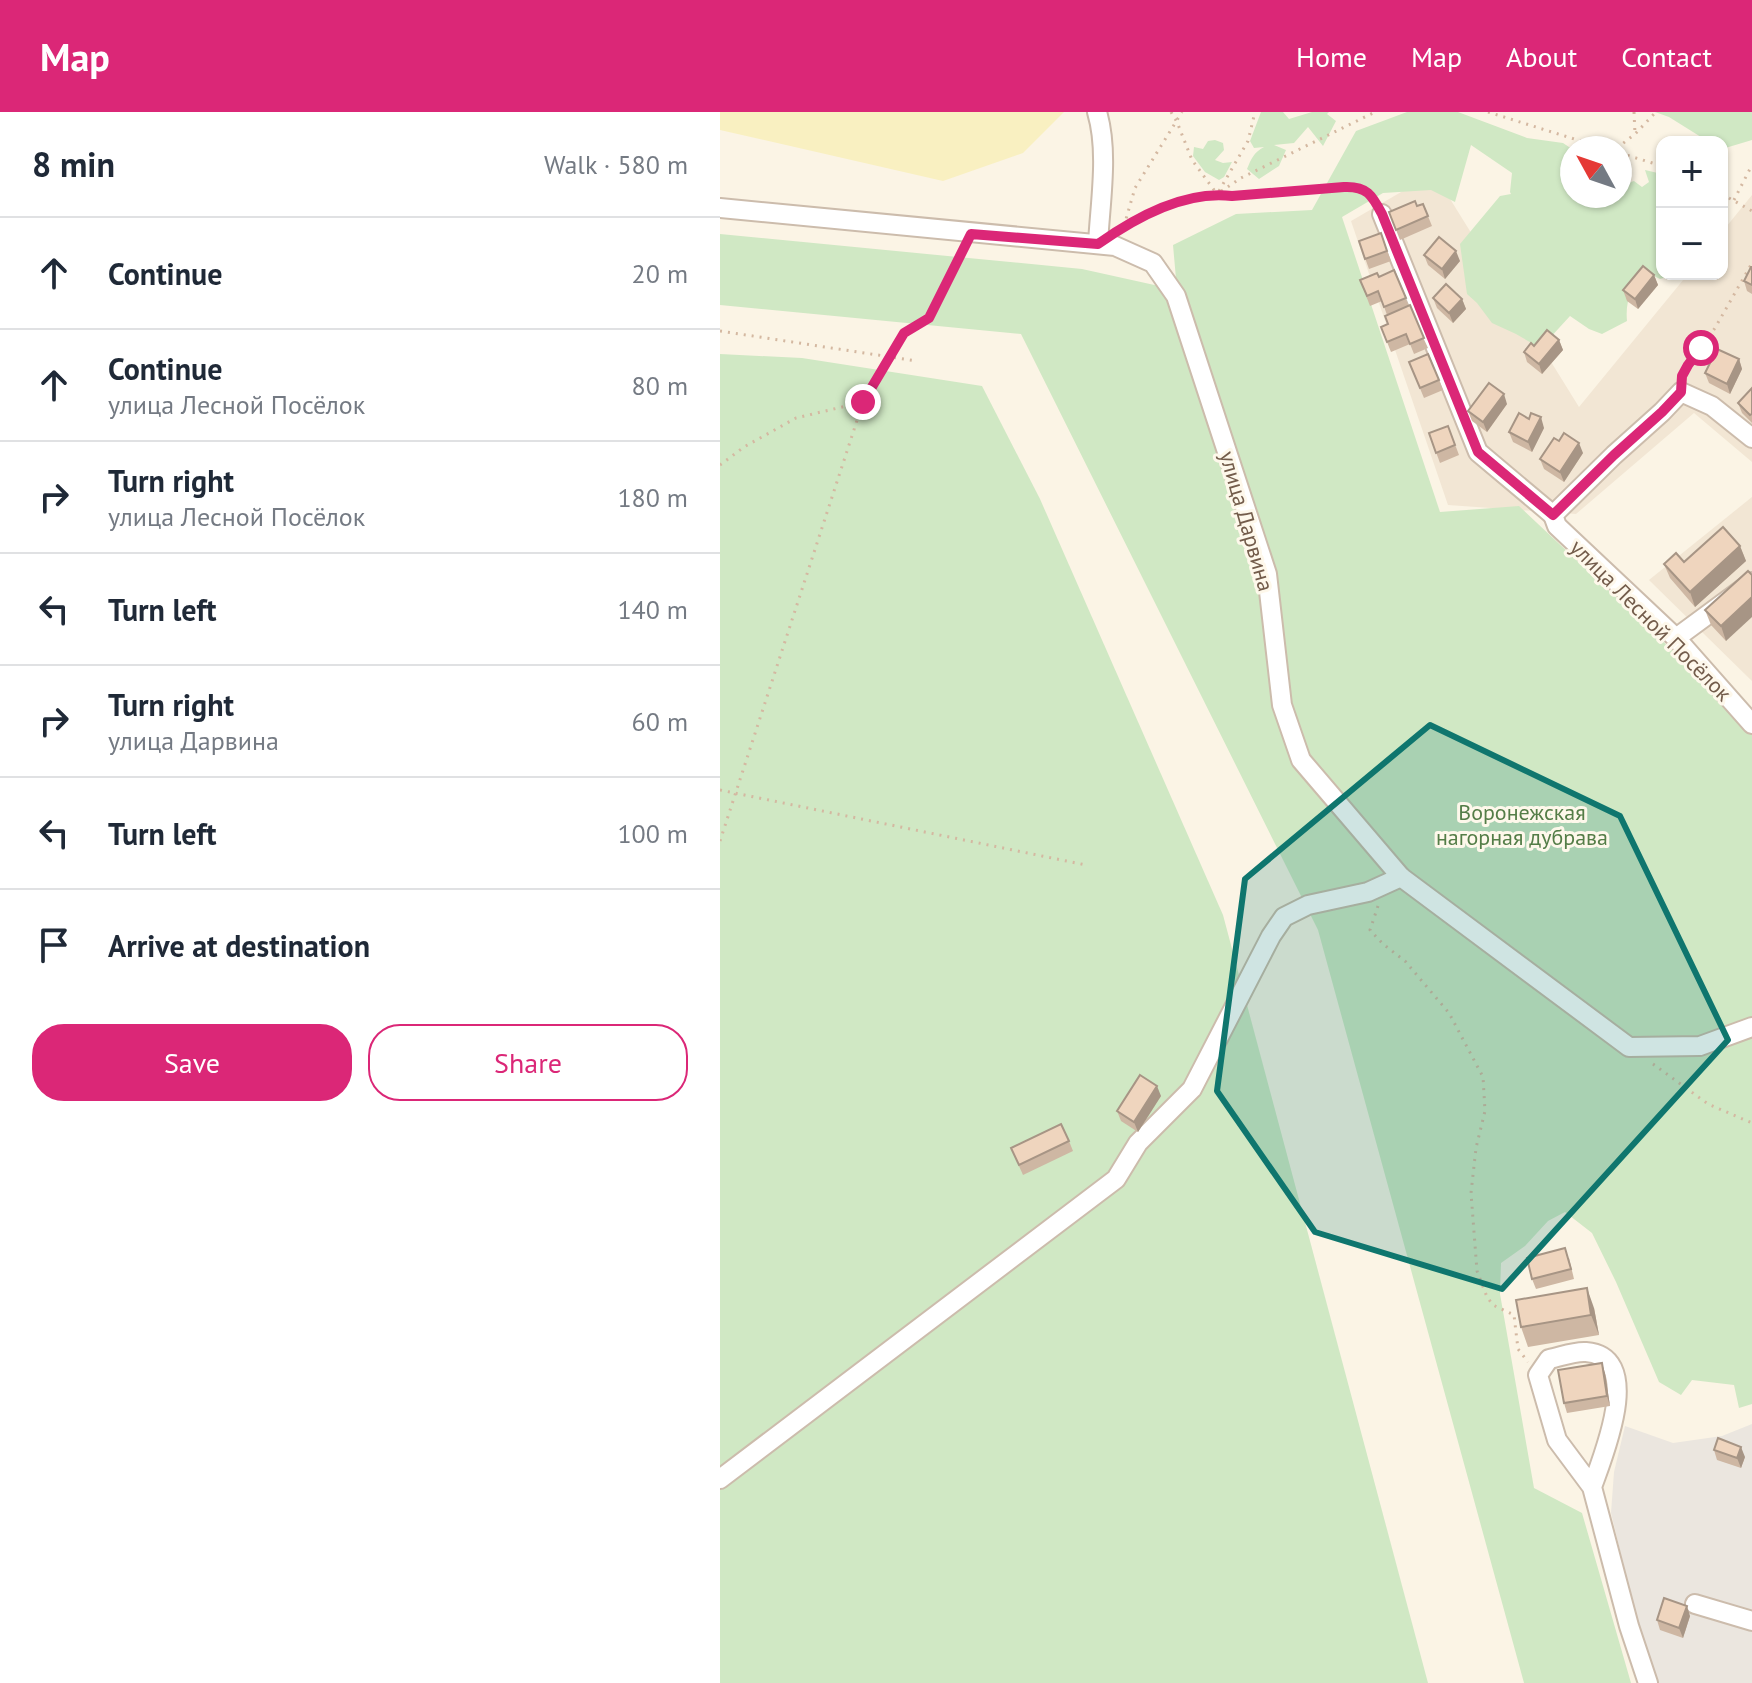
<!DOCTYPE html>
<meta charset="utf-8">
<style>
:root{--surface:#fff;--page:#f6f6f7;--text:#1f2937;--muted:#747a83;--line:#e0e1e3;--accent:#db2777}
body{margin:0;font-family:"PT Sans",sans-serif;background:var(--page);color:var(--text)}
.controls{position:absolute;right:24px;top:24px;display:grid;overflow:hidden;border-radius:16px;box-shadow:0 2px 6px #0004}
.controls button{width:72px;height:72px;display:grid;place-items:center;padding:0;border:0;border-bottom:2px solid var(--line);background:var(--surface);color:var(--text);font:40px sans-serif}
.compass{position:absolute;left:840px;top:24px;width:72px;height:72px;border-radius:50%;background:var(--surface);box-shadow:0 2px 6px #0004;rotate:310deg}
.stop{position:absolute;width:24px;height:24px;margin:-18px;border:6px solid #db2777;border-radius:50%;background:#fff}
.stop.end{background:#db2777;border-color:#fff;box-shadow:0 2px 8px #0008}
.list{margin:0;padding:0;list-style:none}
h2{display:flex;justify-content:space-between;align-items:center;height:104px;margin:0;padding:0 32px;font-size:34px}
h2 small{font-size:26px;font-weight:400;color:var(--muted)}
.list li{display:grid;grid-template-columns:52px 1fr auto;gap:24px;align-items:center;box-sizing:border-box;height:112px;padding:0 32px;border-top:2px solid var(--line)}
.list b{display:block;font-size:30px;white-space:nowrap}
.list p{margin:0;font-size:26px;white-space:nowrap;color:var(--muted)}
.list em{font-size:26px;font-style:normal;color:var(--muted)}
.actions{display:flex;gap:16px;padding:24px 32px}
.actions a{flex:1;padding:18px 0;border:2px solid var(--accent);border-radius:32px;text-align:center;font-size:28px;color:var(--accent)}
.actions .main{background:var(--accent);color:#fff}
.icon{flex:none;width:44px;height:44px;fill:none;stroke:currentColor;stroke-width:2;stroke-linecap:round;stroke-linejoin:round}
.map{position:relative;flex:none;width:1032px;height:1571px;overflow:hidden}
header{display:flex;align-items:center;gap:48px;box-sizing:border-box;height:112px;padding:0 40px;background:var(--accent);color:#fff}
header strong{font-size:38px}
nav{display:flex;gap:44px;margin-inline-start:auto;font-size:28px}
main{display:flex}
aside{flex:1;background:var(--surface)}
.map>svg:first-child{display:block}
.residential{fill:#f2e6d4}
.industrial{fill:#ebe6df}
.green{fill:#d0e8c4}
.sand{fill:#f9f0c1}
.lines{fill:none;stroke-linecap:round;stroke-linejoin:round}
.minor-casing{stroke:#ccbcac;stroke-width:22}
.path{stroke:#d4b8a1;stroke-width:3;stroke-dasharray:2 6;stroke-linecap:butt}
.minor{stroke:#fff;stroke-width:18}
.wall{fill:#ceb7a3}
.shaded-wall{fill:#a79585}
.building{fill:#efd5be;stroke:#a79585;stroke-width:2}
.route{stroke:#db2777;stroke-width:10}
.marked{fill:#0f766e;fill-opacity:0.2;stroke:#0f766e;stroke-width:6;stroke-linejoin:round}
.labels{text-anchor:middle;stroke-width:6;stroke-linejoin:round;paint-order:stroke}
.street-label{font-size:22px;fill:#735c4b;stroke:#fef8eb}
.park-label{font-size:22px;fill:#547d47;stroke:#fef8eb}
</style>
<header>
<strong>Map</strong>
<nav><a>Home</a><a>Map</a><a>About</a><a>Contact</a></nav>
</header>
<main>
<aside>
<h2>8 min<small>Walk · 580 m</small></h2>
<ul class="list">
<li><svg class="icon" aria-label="ahead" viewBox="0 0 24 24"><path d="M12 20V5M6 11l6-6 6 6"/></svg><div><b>Continue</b></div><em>20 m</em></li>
<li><svg class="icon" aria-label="ahead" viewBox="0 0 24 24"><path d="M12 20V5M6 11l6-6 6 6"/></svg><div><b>Continue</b><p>улица Лесной Посёлок</p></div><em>80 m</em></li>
<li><svg class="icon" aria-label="right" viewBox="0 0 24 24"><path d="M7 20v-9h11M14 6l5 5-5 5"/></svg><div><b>Turn right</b><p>улица Лесной Посёлок</p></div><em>180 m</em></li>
<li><svg class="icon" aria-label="left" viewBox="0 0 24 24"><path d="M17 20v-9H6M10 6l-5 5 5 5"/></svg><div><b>Turn left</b></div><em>140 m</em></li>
<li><svg class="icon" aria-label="right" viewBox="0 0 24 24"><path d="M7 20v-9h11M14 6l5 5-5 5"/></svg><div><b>Turn right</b><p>улица Дарвина</p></div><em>60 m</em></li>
<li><svg class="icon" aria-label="left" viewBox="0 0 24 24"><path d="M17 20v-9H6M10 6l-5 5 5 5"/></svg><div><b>Turn left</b></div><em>100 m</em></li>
<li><svg class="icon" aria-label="arrive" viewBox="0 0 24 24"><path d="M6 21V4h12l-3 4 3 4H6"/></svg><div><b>Arrive at destination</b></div></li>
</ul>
<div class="actions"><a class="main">Save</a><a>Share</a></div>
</aside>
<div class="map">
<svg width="1032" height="1571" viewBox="0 0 1032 1571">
<rect width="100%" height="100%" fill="#fbf4e5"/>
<g class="residential">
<polygon points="714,61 859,295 968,162 1002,162 1002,120 1032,83 1032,350 974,301 856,402 728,393 631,109"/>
<polygon points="1032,385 1032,569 929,468"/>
</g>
<polygon class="industrial" points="1032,1312 1032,1571 938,1571 920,1522 891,1401 894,1360 905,1314 953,1331 1002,1324"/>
<g class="green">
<path d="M 541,0 L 563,0 L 569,7 L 592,0 L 609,0 L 607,2 L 616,9 L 603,34 L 588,15 L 574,31 L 554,33 L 566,38 L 559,54 L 539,67 L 527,57 C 531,47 534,40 544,35 L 534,36 L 530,29 Z"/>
<path d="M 687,0 L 738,0 L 807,26 L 843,31 L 852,37 L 852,84 L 900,84 L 901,73 L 914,69 L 922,75 L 929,70 L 925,58 L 942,62 L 942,162 L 955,162 L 940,167 L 926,160 C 912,176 905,187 907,209 L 882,222 L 869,217 L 850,204 L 828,228 L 815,233 L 796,222 L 772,211 L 757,191 L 747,182 L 740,132 L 780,84 L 791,82 L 790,80 L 792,61 L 751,33 L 735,90 L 711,78 L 663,81 L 622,105 L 720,400 L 799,394 L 1002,585 L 1032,621 L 1032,1292 L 1019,1296 L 1014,1273 L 972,1268 L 961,1283 L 939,1270 L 896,1170 L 872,1121 L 845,1100 L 828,1109 L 805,1134 L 781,1151 L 780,1182 L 814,1376 L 862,1401 L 911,1571 L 804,1571 L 598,818 L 301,222 L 0,193 L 0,122 L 362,157 L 457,178 L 453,133 L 516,102 L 592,98 L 636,19 Z"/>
<polygon points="935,0 1032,0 1032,28 1002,37 1002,30 989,30 949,5"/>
<polygon points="495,28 503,31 504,38 495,48 503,51 512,50 504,65 499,68 485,60 473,44 474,35 483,37 488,29"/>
<polygon points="0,242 82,246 262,274 320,387 503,803 708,1571 0,1571"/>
</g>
<polygon class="sand" points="0,0 344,0 303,41 223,69 0,18"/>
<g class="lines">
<g class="minor-casing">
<g id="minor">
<path d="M 377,0 C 389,40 380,91 378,132"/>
<polyline points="0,96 395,134 433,151 456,184 547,462 562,593 581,648 681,765 909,935 980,934 1032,915"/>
<polyline points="662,102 758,340 833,403"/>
<polyline points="1032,326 992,294 961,280 942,300 894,343 833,403 837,414 956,526 1032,612"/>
<polyline points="956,526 1032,470"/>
<polyline points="0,1367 396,1067 418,1031 472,977 551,824 564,805 588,793 648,780 681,765"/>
<path d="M 872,1375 C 883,1344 925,1244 866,1240 C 854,1239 840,1245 829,1247 L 818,1263 L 837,1328 L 872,1375 L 909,1514 L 928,1571"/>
<polyline points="975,1492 1032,1509"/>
</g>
</g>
<g class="path">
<polyline points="451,0 457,10 472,48 497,82"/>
<polyline points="768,0 883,36"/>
<polyline points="914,0 915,22"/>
<polyline points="897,36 915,22 936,0"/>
<polyline points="900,41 942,54"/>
<polyline points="499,79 528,29 535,0"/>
<polyline points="497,82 512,84 637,74 648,79 655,88"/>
<polyline points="1002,82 1032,99"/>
<polyline points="1014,88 1032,53"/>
<polyline points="404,114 415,76 462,0"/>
<polyline points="397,118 422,104 448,94 497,82 521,66 655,0"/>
<polyline points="0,219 197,249"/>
<polyline points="962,264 968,253 995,216 1032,151"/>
<polyline points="0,353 24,335 76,306 143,290"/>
<polyline points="0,678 366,753"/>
<polyline points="0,729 143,290 184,221 209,206 245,134"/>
<polyline points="658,794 650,818 663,832 685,849 729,901 763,965 765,999 756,1036 751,1081 757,1159 767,1185 773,1193 794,1203 798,1237 808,1250"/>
<polyline points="933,952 988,992 1032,1011"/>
</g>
<use href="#minor" class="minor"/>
</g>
<g class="wall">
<polygon points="703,92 712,114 680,128 669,100"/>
<polygon points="661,121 671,149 649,157 639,129"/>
<polygon points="704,143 740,149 725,167 708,153"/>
<polygon points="1032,155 1032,182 1027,179 1024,169"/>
<polygon points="674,158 688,193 708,236 694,242 690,232 671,240 661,215 668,212 667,203 662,189 650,194 640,168 659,165"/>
<polygon points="934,163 938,173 918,197 907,189 903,178"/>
<polygon points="713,186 742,187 746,197 733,211 717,196"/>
<polygon points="839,228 843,238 822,262 807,250 804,240 814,234"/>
<polygon points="1019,247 1022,257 1010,282 989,271 985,261"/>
<polygon points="689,250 719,268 723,278 704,286"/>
<polygon points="1032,276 1032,311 1022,301 1018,291"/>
<polygon points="787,292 767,320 752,309 748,299"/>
<polygon points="728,314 739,343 720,351 709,321"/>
<polygon points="824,316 812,340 793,330 789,320"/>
<polygon points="863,341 844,370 824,357 820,347"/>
<polygon points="1020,434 1026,449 975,495 950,466 944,452 964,450"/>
<polygon points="1032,463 1006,529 991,513 985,498"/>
<polygon points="441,984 418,1020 401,1009 397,999"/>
<polygon points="349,1029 353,1039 303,1063 291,1036"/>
<polygon points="849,1146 854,1167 816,1177 812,1167"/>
<polygon points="874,1196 879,1223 808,1235 801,1215"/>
<polygon points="885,1261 890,1294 847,1301 844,1291"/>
<polygon points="994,1338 1025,1345 1021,1356 997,1348"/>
<polygon points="970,1504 963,1526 940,1518 937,1508"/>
</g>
<g class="shaded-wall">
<polygon points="736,139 740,149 725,167 722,157"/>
<polygon points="934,163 938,173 918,197 915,187"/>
<polygon points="742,187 746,197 733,211 729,201"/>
<polygon points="839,228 843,238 822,262 819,252"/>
<polygon points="1019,247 1022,257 1010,282 1007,272"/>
<polygon points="784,282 787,292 767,320 763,310"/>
<polygon points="821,305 824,316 812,340 808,330"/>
<polygon points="859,331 863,341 844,370 840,360"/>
<polygon points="1020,434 1026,449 975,495 970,480"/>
<polygon points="1032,485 1032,505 1006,529 1001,514"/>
<polygon points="437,974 441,984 418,1020 414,1010"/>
<polygon points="867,1176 874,1196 879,1223 871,1203"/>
<polygon points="882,1251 885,1261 890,1294 887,1284"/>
<polygon points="1021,1335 1025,1345 1021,1356 1017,1346"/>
<polygon points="967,1494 970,1504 963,1526 959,1516"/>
</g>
<g class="building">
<polygon points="695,89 697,94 703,92 708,104 676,118 669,100"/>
<polygon points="661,121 667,139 645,147 639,129"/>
<polygon points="719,125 736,139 722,157 704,143"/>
<polygon points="923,154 934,163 915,187 903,178"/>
<polygon points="1031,155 1032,155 1032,173 1024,169"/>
<polygon points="674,158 686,186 664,195 658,179 647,184 640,168 657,161 659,165"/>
<polygon points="726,172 742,187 729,201 713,186"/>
<polygon points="690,193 704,226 690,232 686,222 667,230 661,215 668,212 665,204"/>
<polygon points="827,218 839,228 819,252 804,240 811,231 814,234"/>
<polygon points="997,237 1019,247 1007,272 985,261"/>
<polygon points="708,242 719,268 700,276 689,250"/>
<polygon points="769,271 784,282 763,310 748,299"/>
<polygon points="1032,276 1032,302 1030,303 1018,291"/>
<polygon points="799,301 809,307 811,301 821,305 808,330 789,320"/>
<polygon points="728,314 735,333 716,341 709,321"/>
<polygon points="844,321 859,331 840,360 820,347 834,326 839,329"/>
<polygon points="1003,415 1020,434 970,480 944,452 956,441 964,450"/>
<polygon points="1028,459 1032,463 1032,485 1001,514 985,498"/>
<polygon points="420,963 437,974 414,1010 397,999"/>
<polygon points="341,1012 349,1029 299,1053 291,1036"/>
<polygon points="845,1136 851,1157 812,1167 807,1146"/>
<polygon points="867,1176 871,1203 801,1215 796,1188"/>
<polygon points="882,1251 887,1284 844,1291 838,1258"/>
<polygon points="998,1326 1021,1335 1017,1346 994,1338"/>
<polygon points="944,1486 967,1494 959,1516 937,1508"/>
</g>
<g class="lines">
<path class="route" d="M 143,290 L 184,221 L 209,206 L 251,122 L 378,132 C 416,105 465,78 512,84 L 624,75 C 647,74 652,83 662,102 L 758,340 L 833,403 L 894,343 L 942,300 L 961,280 L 962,264 L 968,253 L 981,236"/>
</g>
<path class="marked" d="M 710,613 L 900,704 L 1008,928 L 782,1177 L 595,1120 L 497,979 L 525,767 Z"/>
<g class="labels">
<g class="street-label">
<text transform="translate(527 409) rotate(74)" y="8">улица Дарвина</text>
<text transform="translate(931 508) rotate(45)" y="8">улица Лесной Посёлок</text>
</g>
<g class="park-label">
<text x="802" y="708">Воронежская<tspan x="802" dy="25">нагорная дубрава</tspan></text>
</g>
</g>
</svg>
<div class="controls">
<button>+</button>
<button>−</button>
</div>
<svg class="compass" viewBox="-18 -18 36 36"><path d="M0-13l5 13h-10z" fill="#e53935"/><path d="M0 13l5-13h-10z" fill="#747a83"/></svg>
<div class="stop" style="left:981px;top:236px"></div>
<div class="stop end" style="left:143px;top:290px"></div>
</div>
</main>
